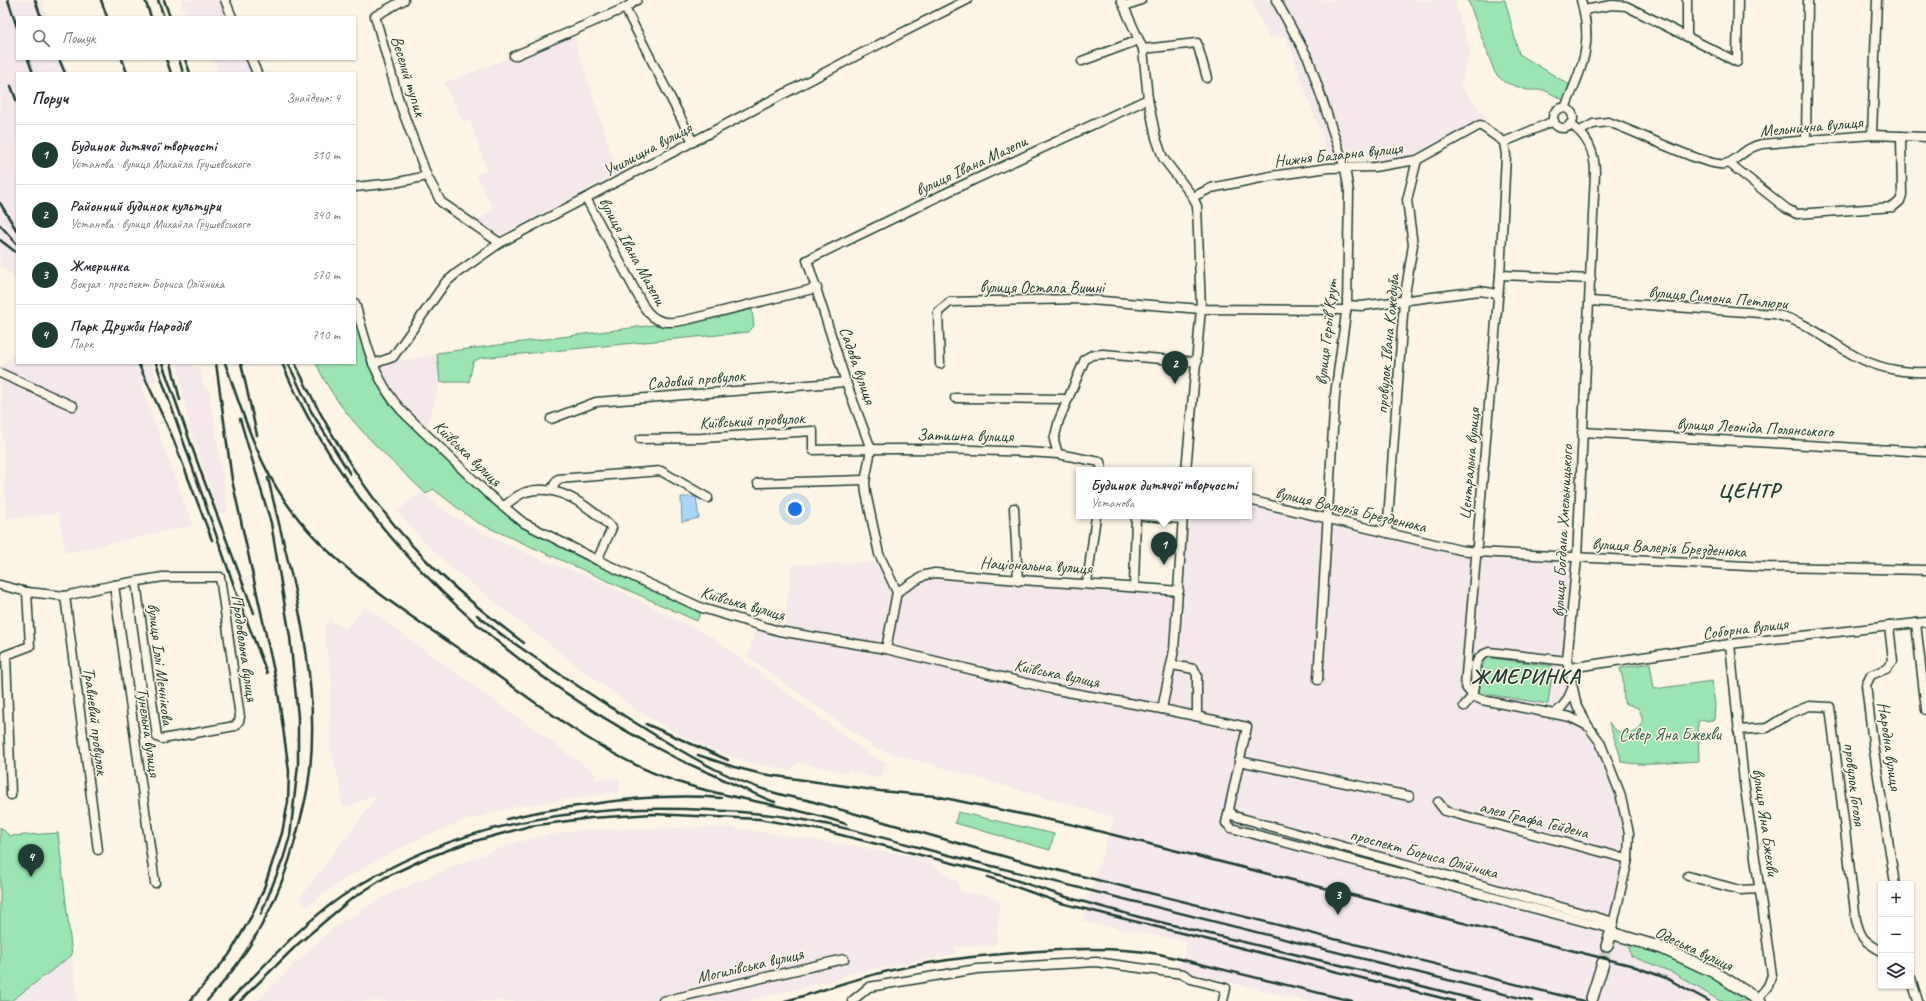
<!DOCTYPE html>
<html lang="uk">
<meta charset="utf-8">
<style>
:root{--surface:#fff;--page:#f2f2f3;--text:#2b2b33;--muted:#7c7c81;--line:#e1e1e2;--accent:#1f3d34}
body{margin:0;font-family:Caveat,sans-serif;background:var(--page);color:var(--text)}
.controls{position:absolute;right:12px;bottom:12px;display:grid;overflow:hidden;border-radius:0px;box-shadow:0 1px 3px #0004}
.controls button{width:36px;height:36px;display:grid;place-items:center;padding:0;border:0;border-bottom:1px solid var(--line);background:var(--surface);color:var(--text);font:20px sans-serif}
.you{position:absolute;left:795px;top:509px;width:14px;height:14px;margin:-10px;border:3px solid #fff;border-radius:50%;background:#1a73e8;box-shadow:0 0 0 6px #1a73e833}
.badge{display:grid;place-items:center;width:26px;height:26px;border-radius:50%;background:var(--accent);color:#fff;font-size:13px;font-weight:700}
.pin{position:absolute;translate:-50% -33px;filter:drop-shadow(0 1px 2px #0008)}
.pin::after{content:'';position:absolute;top:21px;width:14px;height:12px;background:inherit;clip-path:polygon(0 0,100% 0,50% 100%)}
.popup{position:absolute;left:1076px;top:467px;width:176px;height:52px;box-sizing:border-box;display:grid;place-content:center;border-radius:0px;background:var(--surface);filter:drop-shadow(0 1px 3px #0005);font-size:13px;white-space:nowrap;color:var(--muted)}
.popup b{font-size:15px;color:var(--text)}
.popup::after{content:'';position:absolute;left:50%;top:100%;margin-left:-8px;border:8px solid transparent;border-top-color:var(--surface)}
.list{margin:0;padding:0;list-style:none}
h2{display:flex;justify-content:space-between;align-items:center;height:52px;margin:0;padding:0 16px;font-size:17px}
h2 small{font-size:13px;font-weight:400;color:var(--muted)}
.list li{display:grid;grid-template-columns:26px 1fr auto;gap:12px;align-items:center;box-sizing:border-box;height:60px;padding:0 16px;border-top:1px solid var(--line)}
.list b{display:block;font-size:15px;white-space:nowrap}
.list p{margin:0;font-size:13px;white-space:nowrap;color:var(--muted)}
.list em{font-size:13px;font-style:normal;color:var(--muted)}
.icon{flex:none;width:22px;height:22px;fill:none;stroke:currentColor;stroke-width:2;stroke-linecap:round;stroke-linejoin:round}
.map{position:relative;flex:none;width:1926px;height:1001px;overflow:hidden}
.search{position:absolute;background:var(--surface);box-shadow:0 1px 3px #0004;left:16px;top:16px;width:340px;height:44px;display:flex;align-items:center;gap:10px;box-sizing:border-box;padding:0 14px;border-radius:0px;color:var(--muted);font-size:15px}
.panel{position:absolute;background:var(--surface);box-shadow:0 1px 3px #0004;left:16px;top:72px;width:340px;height:292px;border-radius:0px}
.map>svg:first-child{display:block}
.built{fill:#f4e8eb}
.green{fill:#9ce4b2;stroke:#5e9073}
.water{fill:#abd5f6;stroke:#7398a8}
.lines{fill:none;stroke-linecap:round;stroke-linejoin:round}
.major-tunnel{stroke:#d0d0c2;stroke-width:11;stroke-dasharray:11 5.5;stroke-linecap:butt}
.minor-casing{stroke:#1f3d34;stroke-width:11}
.major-casing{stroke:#1f3d34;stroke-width:14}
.minor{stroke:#fcf5e5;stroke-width:8}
.major{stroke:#fcf5e5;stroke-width:11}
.rail{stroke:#1f3d34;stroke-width:2.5}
.labels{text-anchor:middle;stroke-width:3;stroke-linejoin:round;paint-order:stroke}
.street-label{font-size:17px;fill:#1f3d34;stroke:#fcf5e5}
.park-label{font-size:17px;fill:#385e4d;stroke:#fcf5e5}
.district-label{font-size:21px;font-weight:bold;letter-spacing:1px;fill:#1f3d34;stroke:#fcf5e5}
</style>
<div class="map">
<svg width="1926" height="1001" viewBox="0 0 1926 1001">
<rect width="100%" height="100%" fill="#fcf5e5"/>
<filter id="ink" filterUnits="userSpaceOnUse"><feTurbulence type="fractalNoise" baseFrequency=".025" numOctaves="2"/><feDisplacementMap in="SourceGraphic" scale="8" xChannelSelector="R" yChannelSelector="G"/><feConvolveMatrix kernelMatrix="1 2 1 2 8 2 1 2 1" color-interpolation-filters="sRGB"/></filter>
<g filter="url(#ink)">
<g class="built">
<polygon points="0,0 41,0 47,17 17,17 17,59 63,59 68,72 17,73 17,281 0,265"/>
<polygon points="180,0 225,0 232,17 186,17"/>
<polygon points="1251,0 1454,0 1470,50 1460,86 1487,118 1404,159 1329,158 1286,36 1269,38"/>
<polygon points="573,34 618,174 498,236 473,222 494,210 476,175 487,170 470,120 463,121 444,83"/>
<polygon points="213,59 251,59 257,73 218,73"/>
<polygon points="17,351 17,363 151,363 157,380 141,386 193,525 65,553 59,513 6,519 0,368"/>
<polygon points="437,353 440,382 425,433 402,411 373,364 393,357 407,361"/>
<polygon points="177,363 191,363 192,367 200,368 205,389 209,389 228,512 219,514 190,429"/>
<polygon points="421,492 444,510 482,533 542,560 594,578 715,639 870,755 887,763 880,779 848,770 846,773 798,762 789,771 749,762 713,750 676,733 641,713 590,676 455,571 428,546 397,511"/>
<polygon points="1249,500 1460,550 1577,558 1567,651 1572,688 1600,742 1629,833 1611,933 1627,938 1646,961 1674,973 1720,1001 1307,1001 1179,970 1187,942 1082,921 1114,817 877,749 748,657 757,625 784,631 792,565 882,562 897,592 925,575 1178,591 1183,516 1249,516"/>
<polygon points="365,607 596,774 593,780 620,778 620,792 519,806 470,819 425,836 390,853 348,877 307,906 299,899 376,798 372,795 350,806 342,806 341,788 330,747 330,692 333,690 324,629 329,620 345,629"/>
<polygon points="729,827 846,845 924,858 957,882 960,891 989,896 1000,902 996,945 955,947 955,954 841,975 842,978 748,1001 256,1001 322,938 345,920 388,895 456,865 518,842 537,837 577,830"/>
<polygon points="66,918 78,1001 0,1001"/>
</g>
<g class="green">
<polygon points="1468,0 1505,0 1519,54 1573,87 1567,102 1544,90 1527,90 1504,82 1495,73"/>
<polygon points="751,304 754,326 748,332 480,358 473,362 469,382 440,382 437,353 677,322"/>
<path d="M 360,319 L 384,388 L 515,517 L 702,608 L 697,621 L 476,522 L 433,489 L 426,494 C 385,454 339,416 316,363 L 355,363 L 355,321 Z"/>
<polygon points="1484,657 1553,666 1548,704 1479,693"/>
<path d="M 1650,663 L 1654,689 L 1712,681 L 1715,705 L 1714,720 L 1698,721 L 1699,761 C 1674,762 1646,767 1621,762 L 1620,755 L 1609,723 C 1612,726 1615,730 1619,732 C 1637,738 1649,725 1638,708 L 1624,703 L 1623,680 L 1620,668 Z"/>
<polygon points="958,812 1054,834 1050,850 955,823"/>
<polygon points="0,827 10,836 58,833 72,955 11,1001 0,1001"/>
<polygon points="1627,938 1662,948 1760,1001 1720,1001 1674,973 1631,956"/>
</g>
<polygon class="water" points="681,497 696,497 699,518 682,522"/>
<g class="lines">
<polyline class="major-tunnel" points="1603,963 1607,946"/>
<g class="minor-casing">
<g id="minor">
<polyline points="225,0 232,17"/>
<polyline points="404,0 375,16 400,104 427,176 441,202 500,243"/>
<polyline points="637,0 625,8 693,142"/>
<polyline points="1121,0 1143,49 1148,99 1156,138 1163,158 1193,197 1197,206 1201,309 1186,470"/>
<polyline points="1276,0 1309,60 1345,168 1349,192 1347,305 1335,395 1318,680"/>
<polyline points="1125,6 1141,0"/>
<polyline points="1584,10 1612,5 1626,6 1737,62 1738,0"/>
<polyline points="1687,36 1687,0"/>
<polyline points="1143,49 1197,43 1207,78"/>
<polyline points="514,56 625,8"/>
<polyline points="251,59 257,73"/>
<polyline points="1082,61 1139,40"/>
<path d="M 1565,108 C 1582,67 1594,45 1581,0"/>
<circle cx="1563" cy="118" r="10"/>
<path d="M 1570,124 C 1588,136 1595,152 1595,173 L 1577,558 L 1567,661 L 1577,706 L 1588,726 L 1600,742 L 1620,793 L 1629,833 L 1628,859 L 1611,933"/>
<path d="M 1580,131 L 1593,124 L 1608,122 C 1631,129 1708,168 1725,164 C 1737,162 1744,147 1762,144 L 1872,135 L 1926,137"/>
<polyline points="1872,135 1877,0"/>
<polyline points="1806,141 1808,0"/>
<polyline points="1504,142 1554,121 1553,119"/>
<polyline points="1729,163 1787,209 1797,214 1893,207 1900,201 1902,195 1901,136"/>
<polyline points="355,187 394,183 427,176"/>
<polyline points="1193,197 1211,188 1271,176 1328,168 1374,167 1417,160 1480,125 1504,142 1506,155 1500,275 1465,686 1473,696 1482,700 1570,717 1588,726"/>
<path d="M 586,198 L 644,307 C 655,324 668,324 686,320 L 817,288"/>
<polyline points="1500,275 1591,279"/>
<path d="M 1590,301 L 1774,314 C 1806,321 1827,340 1855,356 C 1876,367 1902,373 1926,372"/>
<path d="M 355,303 C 366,342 374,381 402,411 L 487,493 L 524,523 L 597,560 L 702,608 L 779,631 L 886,649 L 1051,689 L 1162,709 L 1247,727 L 1226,823 L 1231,828 L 1612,929"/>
<polyline points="1347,305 1361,306 1480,291 1498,294"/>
<polyline points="373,364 393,357 445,283 457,273 500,243 858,55 967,0"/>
<polyline points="940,364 938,312 950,302 1078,299 1201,309 1346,310"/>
<polyline points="0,373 73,406"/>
<polyline points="955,398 1068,399"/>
<polyline points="551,419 596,402 846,382"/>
<polyline points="1582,432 1926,452"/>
<path d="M 640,439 L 702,438 L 813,431 L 813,450 C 895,448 976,448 1058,454"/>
<polyline points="1102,470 1100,462 1058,454 1054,440 1059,420 1085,359 1092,355 1103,354 1197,362"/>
<polyline points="758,483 865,480"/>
<polyline points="551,490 558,479 661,471 708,498"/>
<polyline points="1249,500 1460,550 1477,552 1767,567 1926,570"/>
<path d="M 503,507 C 510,502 518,494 526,492 C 557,482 591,508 612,528 L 597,560"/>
<polyline points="1014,508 1018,581"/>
<polyline points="1143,516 1183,519"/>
<polyline points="1387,533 1404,301 1413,245 1407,200 1417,160"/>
<polyline points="1087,583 1096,516"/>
<polyline points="0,585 27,592 65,596 114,585 163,577 220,577 240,717 239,721 235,726 162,739 157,737 136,582"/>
<polyline points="114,585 155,883"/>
<polyline points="1134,587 1136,516"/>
<path d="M 897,592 L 925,575 L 935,573 C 1016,581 1097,584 1179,591"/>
<polyline points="65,596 98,850"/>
<polyline points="1916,623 1926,710"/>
<polyline points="1889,626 1893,661 1886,669 1871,675 1866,685 1874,751 1895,884"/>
<polyline points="1730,644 1744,782 1772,975 1768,986 1757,999"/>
<polyline points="886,649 897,592 879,554 866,493 865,482 871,449 846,382 807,260 952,190 1148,99"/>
<polyline points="1172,665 1194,669 1197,675 1197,716"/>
<polyline points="1569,668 1730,644 1926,622"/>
<path d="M 1464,706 C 1466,703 1470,700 1472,696 C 1481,681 1466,659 1489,652 L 1567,661"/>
<polyline points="1162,709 1174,650 1183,516"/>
<path d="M 1555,713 C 1564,707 1568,699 1572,689"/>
<path d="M 1738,730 L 1767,728 L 1789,714 L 1809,706 L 1830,707 L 1856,920 C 1861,939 1864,941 1881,951"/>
<polyline points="1239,761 1409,796"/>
<polyline points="11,795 6,655 30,646 27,592"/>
<polyline points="1438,802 1445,811 1628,859"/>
<polyline points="1229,810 1234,816 1614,922"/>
<polyline points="1688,876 1740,890 1760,889"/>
<polyline points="1911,978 1918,1001"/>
<polyline points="663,1001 844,959"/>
<polyline points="852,1001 869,987 977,969 1096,962 1183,974 1191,979 1226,988 1223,1001"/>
</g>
</g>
<g class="major-casing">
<g id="major">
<polyline points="1607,946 1611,933 1662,948 1684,958 1714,972 1760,1001"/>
<polyline points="1592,998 1603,963"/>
</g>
</g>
<use href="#minor" class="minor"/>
<use href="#major" class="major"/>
<g class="rail">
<polyline points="8,0 17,27"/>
<polyline points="35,0 41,17"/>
<polyline points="101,0 107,17"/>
<polyline points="145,0 151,17"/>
<polyline points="158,0 164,17"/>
<polyline points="164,0 170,17"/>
<polyline points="28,59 33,73"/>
<polyline points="59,59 65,73"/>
<polyline points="122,59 127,73"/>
<polyline points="166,59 171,73"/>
<polyline points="179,59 183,73"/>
<polyline points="185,59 190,73"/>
<polyline points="11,86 17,102"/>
<polyline points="0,203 17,231"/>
<polyline points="0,225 17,244"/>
<polyline points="0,240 17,253"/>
<polyline points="138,363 172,436 212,540"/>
<polyline points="156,363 240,603 267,673"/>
<polyline points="162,363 202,475 254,613"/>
<polyline points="171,363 180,400"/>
<path d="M 225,363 C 242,410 256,459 285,501 C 333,571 413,616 481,664 C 538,704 595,750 661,776 C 720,799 785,803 846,824"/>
<polyline points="241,363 257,435"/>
<path d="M 282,363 C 354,534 507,671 670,755 C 685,763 701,769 716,776 C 736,785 755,795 775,802"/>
<polyline points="288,363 311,411 350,474"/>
<path d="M 295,363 C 328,433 370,503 424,558 C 455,590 489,617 524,643"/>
<polyline points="240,419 271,523 290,637 298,717 298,765 290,836 283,859 261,914"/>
<polyline points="477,615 502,635"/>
<path d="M 498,632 C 542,663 588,693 634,722 C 688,756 743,790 807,800 L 1017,860 L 1583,1001"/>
<polyline points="646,724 728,760"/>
<polyline points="698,755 734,767 762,774 880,791 935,796 1074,825 1630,965 1666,978 1709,1001"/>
<path d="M 507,819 C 533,812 559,808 586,805 C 631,798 675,794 721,798"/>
<polyline points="988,877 1061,903 1454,1001"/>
<polyline points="190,1001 229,955 251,917 263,891 282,833 288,802 289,771 277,685 232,480 216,363"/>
<path d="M 207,1001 C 249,956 278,903 294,844 C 299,824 305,805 308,785 C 324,682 291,577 268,478"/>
<path d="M 229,1001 C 265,966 299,926 341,897 C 449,823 580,803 709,810 C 737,812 765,813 792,818 C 851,827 907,845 964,859 L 1532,1001"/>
<polyline points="240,1001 298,944 350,900 384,878 424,859 464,844 530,826 591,818 653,814 759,819 821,830 1000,875 1066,897 1139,917 1344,966 1480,1001"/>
<path d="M 785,1001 C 810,995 833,986 858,979 C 908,964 961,957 1014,953 C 1062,949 1111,946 1159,954 L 1352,1001"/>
</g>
</g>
</g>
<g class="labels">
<g class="street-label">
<text transform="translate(409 76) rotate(73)" y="6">Веселий тупик</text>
<text transform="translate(1811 126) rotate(-5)" y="6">Мельнична вулиця</text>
<text transform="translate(647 149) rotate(-28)" y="6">Училищна вулиця</text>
<text transform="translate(1338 154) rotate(-6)" y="6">Нижня Базарна вулиця</text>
<text transform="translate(971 165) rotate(-25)" y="6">вулиця Івана Мазепи</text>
<text transform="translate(633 251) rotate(61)" y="6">вулиця Івана Мазепи</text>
<text x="1042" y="293">вулиця Остапа Вишні</text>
<text transform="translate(1718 297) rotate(5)" y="6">вулиця Симона Петлюри</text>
<text transform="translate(1326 332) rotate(-84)" y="6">вулиця Героїв Крут</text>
<text transform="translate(1387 344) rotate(-85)" y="6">провулок Івана Кожедуба</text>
<text transform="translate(858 365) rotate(71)" y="6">Садова вулиця</text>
<text transform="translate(696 379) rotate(-5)" y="6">Садовий провулок</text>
<text transform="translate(752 420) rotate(-3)" y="6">Київський провулок</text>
<text transform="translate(1755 427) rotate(3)" y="6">вулиця Леоніда Полянського</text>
<text transform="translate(965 435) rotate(1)" y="6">Затишна вулиця</text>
<text transform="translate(468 453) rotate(44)" y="6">Київська вулиця</text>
<text transform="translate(1469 464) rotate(-85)" y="6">Центральна вулиця</text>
<text transform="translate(1351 509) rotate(13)" y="6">вулиця Валерія Брезденюка</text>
<text transform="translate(1562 531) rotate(-87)" y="6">вулиця Богдана Хмельницького</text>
<text transform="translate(1669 547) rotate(3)" y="6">вулиця Валерія Брезденюка</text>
<text transform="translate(1036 565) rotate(3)" y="6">Національна вулиця</text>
<text transform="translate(743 603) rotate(16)" y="6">Київська вулиця</text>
<text transform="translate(1745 628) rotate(-7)" y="6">Соборна вулиця</text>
<text transform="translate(245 648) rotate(82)" y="6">Продовольча вулиця</text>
<text transform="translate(161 664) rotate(83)" y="6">вулиця Іллі Мечнікова</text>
<text transform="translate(1057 673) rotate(12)" y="6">Київська вулиця</text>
<text transform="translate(96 721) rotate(83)" y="6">Травневий провулок</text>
<text transform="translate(149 732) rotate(82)" y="6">Тунельна вулиця</text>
<text transform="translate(1890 746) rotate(82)" y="6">Народна вулиця</text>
<text transform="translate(1855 784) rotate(83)" y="6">провулок Гоголя</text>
<text transform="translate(1534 819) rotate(14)" y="6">алея Графа Гейдена</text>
<text transform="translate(1766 822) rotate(82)" y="6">вулиця Яна Бжехви</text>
<text transform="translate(1424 853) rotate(15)" y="6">проспект Бориса Олійника</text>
<text transform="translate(1694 948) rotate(25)" y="6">Одеська вулиця</text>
<text transform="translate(750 965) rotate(-13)" y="6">Могилівська вулиця</text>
</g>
<g class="park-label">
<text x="1670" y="740">Сквер Яна Бжехви</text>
</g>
<g class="district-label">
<text x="1749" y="497">ЦЕНТР</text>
<text x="1526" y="683">ЖМЕРИНКА</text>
</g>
</g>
</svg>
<div class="controls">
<button>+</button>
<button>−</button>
<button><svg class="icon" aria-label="layers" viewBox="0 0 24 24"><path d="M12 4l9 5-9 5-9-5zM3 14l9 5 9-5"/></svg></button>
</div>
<div class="you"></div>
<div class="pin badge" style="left:1164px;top:565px">1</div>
<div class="popup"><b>Будинок дитячої творчості</b>Установа</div>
<div class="pin badge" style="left:1175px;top:384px">2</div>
<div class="pin badge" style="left:1338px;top:915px">3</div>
<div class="pin badge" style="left:31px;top:877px">4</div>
<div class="search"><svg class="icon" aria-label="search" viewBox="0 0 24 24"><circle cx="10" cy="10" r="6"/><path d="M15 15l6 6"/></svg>Пошук</div>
<section class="panel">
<h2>Поруч<small>Знайдено: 4</small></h2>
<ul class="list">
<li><span class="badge">1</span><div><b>Будинок дитячої творчості</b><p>Установа · вулиця Михайла Грушевського</p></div><em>310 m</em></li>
<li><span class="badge">2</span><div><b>Районний будинок культури</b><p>Установа · вулиця Михайла Грушевського</p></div><em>340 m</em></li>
<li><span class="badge">3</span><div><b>Жмеринка</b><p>Вокзал · проспект Бориса Олійника</p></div><em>570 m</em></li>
<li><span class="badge">4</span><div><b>Парк Дружби Народів</b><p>Парк</p></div><em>710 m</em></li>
</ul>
</section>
</div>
